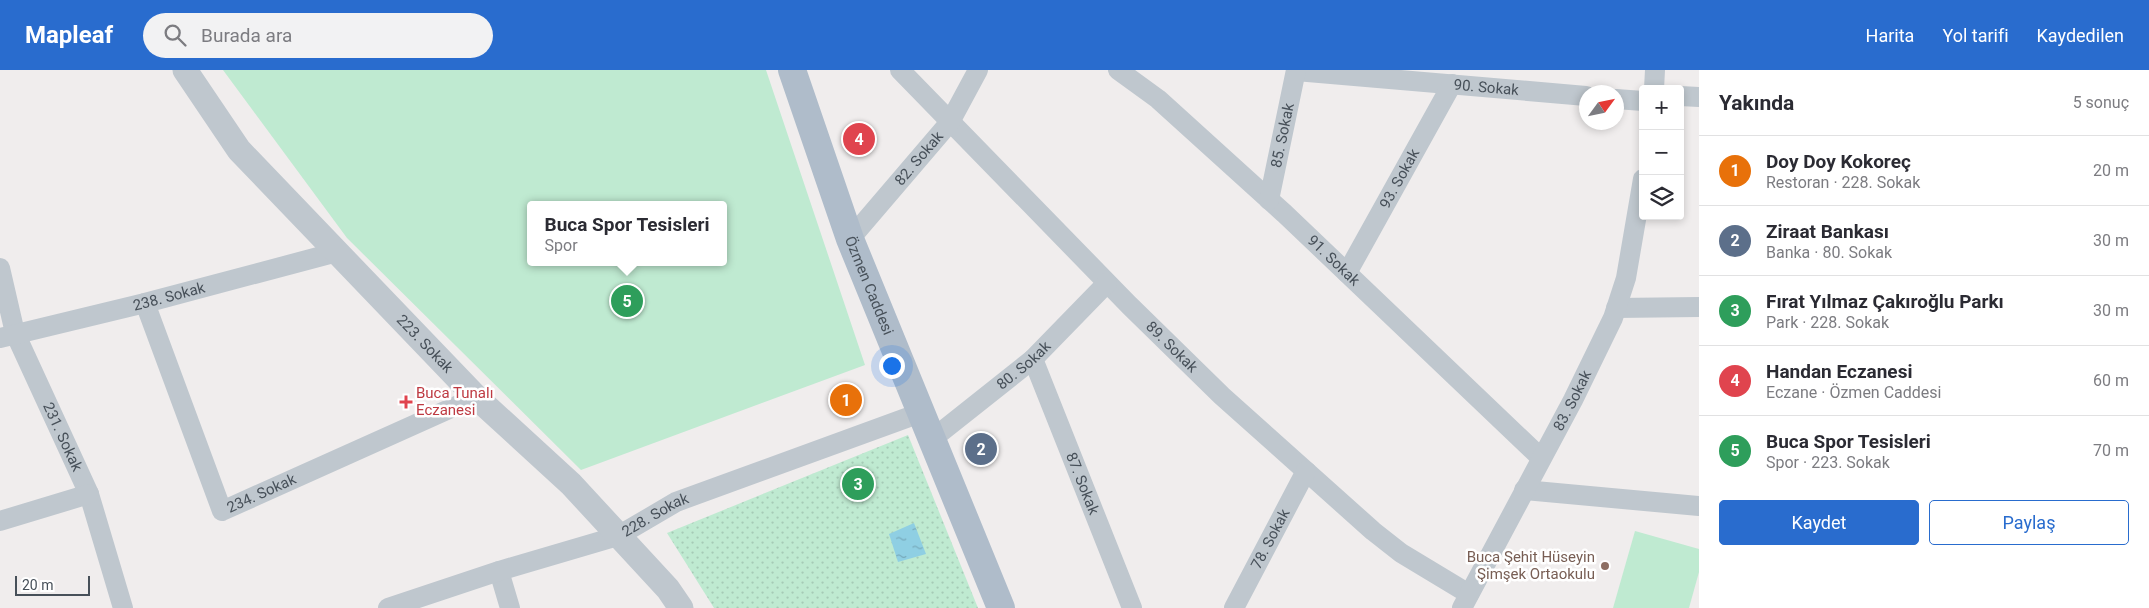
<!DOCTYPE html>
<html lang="tr">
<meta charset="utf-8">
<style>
:root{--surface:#fff;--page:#f2f2f3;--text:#2b2b33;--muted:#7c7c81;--line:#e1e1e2;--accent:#296cce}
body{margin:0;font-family:Roboto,sans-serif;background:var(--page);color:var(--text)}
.controls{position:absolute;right:15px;top:15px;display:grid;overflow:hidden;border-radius:5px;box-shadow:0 2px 8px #0003}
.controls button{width:45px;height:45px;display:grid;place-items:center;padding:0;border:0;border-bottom:1px solid var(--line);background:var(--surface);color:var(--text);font:25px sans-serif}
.compass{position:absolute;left:1579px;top:15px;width:45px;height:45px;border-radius:50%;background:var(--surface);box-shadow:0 2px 8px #0003;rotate:57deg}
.scale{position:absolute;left:15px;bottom:12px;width:75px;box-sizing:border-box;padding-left:5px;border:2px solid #475059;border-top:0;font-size:14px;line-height:18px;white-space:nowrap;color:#475059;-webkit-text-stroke:4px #fff;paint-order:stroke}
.you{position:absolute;left:891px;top:295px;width:18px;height:18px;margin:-12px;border:4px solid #fff;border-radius:50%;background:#1a73e8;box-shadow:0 0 0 8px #1a73e833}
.badge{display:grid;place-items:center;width:32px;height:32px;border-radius:50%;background:var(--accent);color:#fff;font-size:16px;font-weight:700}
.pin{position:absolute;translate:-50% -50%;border:2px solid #fff;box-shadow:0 1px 5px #0006}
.popup{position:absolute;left:527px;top:131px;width:200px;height:65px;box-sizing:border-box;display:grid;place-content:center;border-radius:5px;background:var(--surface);filter:drop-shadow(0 1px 4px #0005);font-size:16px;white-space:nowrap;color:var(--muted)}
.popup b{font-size:19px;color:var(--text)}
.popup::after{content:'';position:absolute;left:50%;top:100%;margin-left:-10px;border:10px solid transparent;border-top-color:var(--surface)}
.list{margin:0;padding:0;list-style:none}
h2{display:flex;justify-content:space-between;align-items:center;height:65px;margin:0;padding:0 20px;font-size:21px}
h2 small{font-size:16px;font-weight:400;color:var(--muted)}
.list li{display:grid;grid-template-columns:32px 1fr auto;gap:15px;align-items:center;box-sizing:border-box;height:70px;padding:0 20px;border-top:1px solid var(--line)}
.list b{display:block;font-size:19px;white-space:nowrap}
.list p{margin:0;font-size:16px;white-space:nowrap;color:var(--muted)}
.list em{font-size:16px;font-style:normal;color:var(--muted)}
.actions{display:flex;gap:10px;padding:15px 20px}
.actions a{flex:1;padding:11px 0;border:1px solid var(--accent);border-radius:5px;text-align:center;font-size:18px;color:var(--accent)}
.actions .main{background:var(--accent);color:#fff}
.icon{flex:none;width:28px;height:28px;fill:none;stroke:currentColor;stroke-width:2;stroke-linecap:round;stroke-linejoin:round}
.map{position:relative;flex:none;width:1699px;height:538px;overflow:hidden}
header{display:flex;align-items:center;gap:30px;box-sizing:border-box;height:70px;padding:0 25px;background:var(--accent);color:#fff}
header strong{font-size:24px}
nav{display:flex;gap:28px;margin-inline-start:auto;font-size:18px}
.search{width:350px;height:45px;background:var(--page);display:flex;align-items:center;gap:12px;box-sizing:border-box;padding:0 18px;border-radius:28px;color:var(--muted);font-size:19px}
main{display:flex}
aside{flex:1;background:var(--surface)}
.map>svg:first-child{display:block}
.park{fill:url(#park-dots)}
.pitch{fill:#bfead1;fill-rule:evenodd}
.water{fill:url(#water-ripples)}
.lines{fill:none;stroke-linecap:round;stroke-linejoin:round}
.minor{stroke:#bfc7ce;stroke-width:20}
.tertiary{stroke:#bfc7ce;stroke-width:25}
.primary{stroke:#afbcca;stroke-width:28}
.health-dot{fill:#e0444e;stroke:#fff;stroke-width:2}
.education-dot{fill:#8d6e63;stroke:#fff;stroke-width:2}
.labels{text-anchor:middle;stroke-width:5;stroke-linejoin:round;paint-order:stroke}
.street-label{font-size:15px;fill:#475059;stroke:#fff}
.health-label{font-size:15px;fill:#be3a42;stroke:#fff;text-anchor:start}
.education-label{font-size:15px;fill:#785e54;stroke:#fff;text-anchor:end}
</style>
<header>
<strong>Mapleaf</strong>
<div class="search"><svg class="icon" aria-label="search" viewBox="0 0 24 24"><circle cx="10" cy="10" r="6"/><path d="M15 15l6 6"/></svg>Burada ara</div>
<nav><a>Harita</a><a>Yol tarifi</a><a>Kaydedilen</a></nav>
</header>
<main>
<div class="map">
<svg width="1699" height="538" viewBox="0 0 1699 538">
<defs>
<pattern id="park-dots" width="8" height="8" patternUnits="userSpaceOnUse" patternTransform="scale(1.25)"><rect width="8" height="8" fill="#bfead1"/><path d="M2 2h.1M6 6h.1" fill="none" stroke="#a6cab6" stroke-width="1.8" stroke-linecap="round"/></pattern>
<pattern id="water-ripples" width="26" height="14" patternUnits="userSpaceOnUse" patternTransform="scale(1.25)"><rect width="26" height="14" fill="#8fcfe3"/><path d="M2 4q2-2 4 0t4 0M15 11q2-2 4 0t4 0" fill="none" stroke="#7ab"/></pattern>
</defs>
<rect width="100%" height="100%" fill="#f0eded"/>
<polygon class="park" points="908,365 978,538 714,538 667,463"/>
<g class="pitch">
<path d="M 223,0 L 766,0 L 865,295 L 581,400 L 347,168 ZM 531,135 L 723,135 L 723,192 L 531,192 Z"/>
<polygon points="1635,461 1699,479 1699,502 1689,538 1613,538"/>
</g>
<polygon class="water" points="914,453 926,484 898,492 889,464"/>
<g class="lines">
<g class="minor">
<path id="s1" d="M 900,0 L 1129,235 L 1222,326 L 1373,461 L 1401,483 L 1469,524"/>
<path id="s2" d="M 1118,0 L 1158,29 L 1285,144 L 1541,388"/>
<path id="s3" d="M 1296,1 L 1586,26"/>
<polyline points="1654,19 1655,0"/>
<polyline points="1680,26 1699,27"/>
<polyline points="1616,29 1643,31"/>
<path id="s4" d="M 1269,130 L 1296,0"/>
<path id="s5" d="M 850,169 L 950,52 L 978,0"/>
<path id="s6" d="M 0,198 L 15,263 L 89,424 L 123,538"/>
<path id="s7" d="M 1347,203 L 1452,14"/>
<path id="s8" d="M 145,233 L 222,441 L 476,327"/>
<polyline points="1616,238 1699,237"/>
<path id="s9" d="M 0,268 L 145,233 L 337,182"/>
<path id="s10" d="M 1033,289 L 1132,538"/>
<path id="s11" d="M 931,370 L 1033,289 L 1107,213"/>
<polyline points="1524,420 1699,436"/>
<polyline points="0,451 89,424"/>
<polyline points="499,501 510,538"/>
<path id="s12" d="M 388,538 L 499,501 L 618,466 L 676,432 L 920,343"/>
<path id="s13" d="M 1234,538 L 1306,401"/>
<path id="s14" d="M 1462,538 L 1573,330 L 1613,248 L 1626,208 L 1643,109"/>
</g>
<path class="tertiary" id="s15" d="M 185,0 L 239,80 L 476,327 L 571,414 L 668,519 L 681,538"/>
<path class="primary" id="s16" d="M 792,0 L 850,169 L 1001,538"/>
</g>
<path class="health-dot" d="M403.5 324.5h5v5h5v5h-5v5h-5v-5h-5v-5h5z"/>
<circle class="education-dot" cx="1605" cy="496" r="5"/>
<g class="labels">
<g class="street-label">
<text dy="5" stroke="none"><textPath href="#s3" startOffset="191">90. Sokak</textPath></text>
<text dy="5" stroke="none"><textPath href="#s4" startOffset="66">85. Sokak</textPath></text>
<text dy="5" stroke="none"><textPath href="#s5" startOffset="106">82. Sokak</textPath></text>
<text dy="5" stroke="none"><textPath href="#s7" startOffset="108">93. Sokak</textPath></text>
<text dy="5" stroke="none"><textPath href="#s2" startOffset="288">91. Sokak</textPath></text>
<text dy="5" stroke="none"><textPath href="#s16" startOffset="229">Özmen Caddesi</textPath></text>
<text dy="5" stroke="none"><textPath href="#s9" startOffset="174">238. Sokak</textPath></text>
<text dy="5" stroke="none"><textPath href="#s15" startOffset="365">223. Sokak</textPath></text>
<text dy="5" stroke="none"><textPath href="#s1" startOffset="388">89. Sokak</textPath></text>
<text dy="5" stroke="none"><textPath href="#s11" startOffset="119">80. Sokak</textPath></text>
<text dy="5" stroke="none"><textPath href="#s14" startOffset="235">83. Sokak</textPath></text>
<text dy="5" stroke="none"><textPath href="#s6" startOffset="181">231. Sokak</textPath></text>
<text dy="5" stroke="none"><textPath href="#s10" startOffset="134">87. Sokak</textPath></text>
<text dy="5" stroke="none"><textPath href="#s8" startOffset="265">234. Sokak</textPath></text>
<text dy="5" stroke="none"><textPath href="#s12" startOffset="284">228. Sokak</textPath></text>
<text dy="5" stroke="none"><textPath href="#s13" startOffset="78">78. Sokak</textPath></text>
</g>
<g class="health-label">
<text x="416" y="328">Buca Tunalı<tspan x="416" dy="17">Eczanesi</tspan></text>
</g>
<g class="education-label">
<text x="1595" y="492">Buca Şehit Hüseyin<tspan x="1595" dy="17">Şimşek Ortaokulu</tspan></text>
</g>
</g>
</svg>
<div class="controls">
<button>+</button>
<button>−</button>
<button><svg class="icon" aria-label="layers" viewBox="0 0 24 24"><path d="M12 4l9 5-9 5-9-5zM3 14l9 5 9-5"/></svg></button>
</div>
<svg class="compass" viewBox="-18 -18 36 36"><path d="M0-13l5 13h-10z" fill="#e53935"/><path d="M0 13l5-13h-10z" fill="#7c7c81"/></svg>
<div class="scale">20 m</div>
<div class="you"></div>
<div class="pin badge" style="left:846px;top:330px;background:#e8710a">1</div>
<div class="pin badge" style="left:981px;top:379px;background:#5c6f8a">2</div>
<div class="pin badge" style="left:858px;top:414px;background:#2e9e5b">3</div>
<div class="pin badge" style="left:859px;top:69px;background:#e0444e">4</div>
<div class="pin badge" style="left:627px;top:231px;background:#2e9e5b">5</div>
<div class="popup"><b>Buca Spor Tesisleri</b>Spor</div>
</div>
<aside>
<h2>Yakında<small>5 sonuç</small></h2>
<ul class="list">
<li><span class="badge" style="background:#e8710a">1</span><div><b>Doy Doy Kokoreç</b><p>Restoran · 228. Sokak</p></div><em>20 m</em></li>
<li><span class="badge" style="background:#5c6f8a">2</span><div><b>Ziraat Bankası</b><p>Banka · 80. Sokak</p></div><em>30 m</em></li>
<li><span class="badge" style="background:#2e9e5b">3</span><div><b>Fırat Yılmaz Çakıroğlu Parkı</b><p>Park · 228. Sokak</p></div><em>30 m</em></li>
<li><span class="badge" style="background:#e0444e">4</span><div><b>Handan Eczanesi</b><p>Eczane · Özmen Caddesi</p></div><em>60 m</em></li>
<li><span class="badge" style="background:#2e9e5b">5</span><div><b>Buca Spor Tesisleri</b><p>Spor · 223. Sokak</p></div><em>70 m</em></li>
</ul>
<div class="actions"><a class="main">Kaydet</a><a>Paylaş</a></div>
</aside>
</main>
